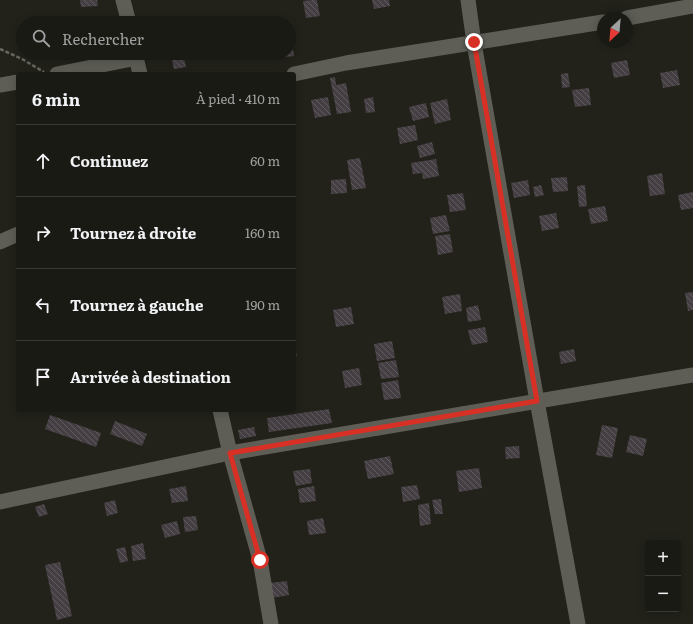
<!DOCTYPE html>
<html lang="fr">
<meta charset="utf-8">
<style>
:root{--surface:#1a1a14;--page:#23231d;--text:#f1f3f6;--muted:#9fa1a0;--line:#383834}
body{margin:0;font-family:Literata,serif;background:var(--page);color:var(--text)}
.controls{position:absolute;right:12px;bottom:12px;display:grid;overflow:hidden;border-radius:4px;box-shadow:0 2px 10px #0003}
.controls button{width:36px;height:36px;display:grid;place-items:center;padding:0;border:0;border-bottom:1px solid var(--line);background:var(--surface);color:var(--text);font:20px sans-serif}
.compass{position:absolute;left:597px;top:12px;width:36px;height:36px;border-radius:50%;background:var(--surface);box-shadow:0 2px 10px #0003;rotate:206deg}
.stop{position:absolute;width:12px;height:12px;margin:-9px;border:3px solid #d93025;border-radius:50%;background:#fff}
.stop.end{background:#d93025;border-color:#fff;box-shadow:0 1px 4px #0008}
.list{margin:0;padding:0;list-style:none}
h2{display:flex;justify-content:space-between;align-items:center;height:52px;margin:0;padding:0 16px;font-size:17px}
h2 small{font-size:13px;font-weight:400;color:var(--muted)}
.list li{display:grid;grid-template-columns:26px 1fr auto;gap:12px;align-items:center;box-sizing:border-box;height:72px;padding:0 16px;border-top:1px solid var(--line)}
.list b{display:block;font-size:15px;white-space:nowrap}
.list em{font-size:13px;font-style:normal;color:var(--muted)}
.icon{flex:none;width:22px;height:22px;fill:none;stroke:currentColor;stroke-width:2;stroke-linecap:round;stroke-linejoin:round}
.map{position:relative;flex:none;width:693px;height:624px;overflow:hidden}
.search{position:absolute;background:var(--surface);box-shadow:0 2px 10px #0003;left:16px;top:16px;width:280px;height:44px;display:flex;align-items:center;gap:10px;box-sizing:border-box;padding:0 14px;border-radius:22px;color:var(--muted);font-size:15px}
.panel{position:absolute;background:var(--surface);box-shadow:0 2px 10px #0003;left:16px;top:72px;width:280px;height:340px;border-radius:4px}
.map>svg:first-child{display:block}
.building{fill:url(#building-back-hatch)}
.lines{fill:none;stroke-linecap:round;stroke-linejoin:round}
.path{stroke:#686862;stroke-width:2.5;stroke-dasharray:4 2;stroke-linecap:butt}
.minor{stroke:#5e5e57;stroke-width:15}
.route{stroke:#d93025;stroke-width:5}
</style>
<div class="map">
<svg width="693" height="624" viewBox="0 0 693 624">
<defs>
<pattern id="building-back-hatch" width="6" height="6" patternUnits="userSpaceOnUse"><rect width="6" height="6" fill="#453f43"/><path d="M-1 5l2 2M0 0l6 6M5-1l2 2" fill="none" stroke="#605b5e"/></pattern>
</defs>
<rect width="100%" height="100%" fill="#22221b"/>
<g class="building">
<polygon points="80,0 97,0 98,6 81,7"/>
<polygon points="312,0 317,0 320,16 306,18 303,1"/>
<polygon points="372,0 389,0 390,6 374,9"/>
<polygon points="250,17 252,23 225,23 225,22"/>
<polygon points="291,37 294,56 286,57 285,53 289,53 289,38"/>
<polygon points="612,42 626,42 627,44 612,46"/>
<polygon points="52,53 66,53 66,54 53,56"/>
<polygon points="183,53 186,67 174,69 171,56"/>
<polygon points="192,53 206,53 206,58 193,60"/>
<polygon points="627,60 630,75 614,78 611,63"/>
<polygon points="677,70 680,85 663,88 660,73"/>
<polygon points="568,73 570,87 562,88 561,74"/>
<polygon points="335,77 336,85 346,83 351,112 337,114 330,78"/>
<polygon points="589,88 591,105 575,107 572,90"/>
<polygon points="328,97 331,115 315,118 311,100"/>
<polygon points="373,97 375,112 366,113 364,99"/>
<polygon points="447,99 451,120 435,124 430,103"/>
<polygon points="426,103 429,117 413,121 409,107"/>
<polygon points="415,125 418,140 400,144 397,128"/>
<polygon points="432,142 435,154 420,158 417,146"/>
<polygon points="360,158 366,188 352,190 347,160"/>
<polygon points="436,159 439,176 423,179 422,173 413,174 411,163"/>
<polygon points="662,173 665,194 650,196 647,176"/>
<polygon points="567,177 568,191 553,192 551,178"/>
<polygon points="346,179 347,193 331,194 331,180"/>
<polygon points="528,180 530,195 514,198 511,183"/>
<polygon points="541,185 544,195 535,197 533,187"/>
<polygon points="585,185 587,206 579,207 577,186"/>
<polygon points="693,192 693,208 681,210 678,195"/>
<polygon points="463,193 466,210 450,212 447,195"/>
<polygon points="605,206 608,221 591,224 588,209"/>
<polygon points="556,213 559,228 542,231 539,216"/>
<polygon points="446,215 450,231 433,234 430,218"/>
<polygon points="450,234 453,252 438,255 435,236"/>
<polygon points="693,292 693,310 688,311 685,293"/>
<polygon points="460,294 462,311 445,314 442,297"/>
<polygon points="478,305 481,320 468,322 466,308"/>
<polygon points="351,307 354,324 336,327 333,310"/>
<polygon points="485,327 488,342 472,345 468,331 469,330"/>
<polygon points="392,341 395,358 377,361 374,344"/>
<polygon points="294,343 297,356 294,357"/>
<polygon points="574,349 576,361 561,364 559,352"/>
<polygon points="396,360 399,377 381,379 378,363"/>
<polygon points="359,368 362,385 345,388 342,371"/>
<polygon points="398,380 401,398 384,400 381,383"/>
<polygon points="329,409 332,423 269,432 267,418"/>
<polygon points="50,415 101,433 96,447 45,429"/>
<polygon points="115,421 147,434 142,446 110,434"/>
<polygon points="602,425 618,428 612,458 596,455"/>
<polygon points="254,427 256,436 240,439 238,430"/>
<polygon points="630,435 647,439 643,456 626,452"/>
<polygon points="519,446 520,458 506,459 505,447"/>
<polygon points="390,456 394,474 368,479 364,461"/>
<polygon points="479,468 482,488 459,492 456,471"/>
<polygon points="310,469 312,483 296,486 293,471"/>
<polygon points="417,485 420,499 403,502 401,487"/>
<polygon points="186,486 188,501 172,503 169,489"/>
<polygon points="314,486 316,501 300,503 298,489"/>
<polygon points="441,499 443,514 435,514 432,500"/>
<polygon points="115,500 118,513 107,516 104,503"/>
<polygon points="429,503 431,524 420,526 418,505"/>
<polygon points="44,504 48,514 39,517 35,507"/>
<polygon points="196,516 198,530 185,532 183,517"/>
<polygon points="323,518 326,533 309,535 307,521"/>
<polygon points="177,521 180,534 165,538 161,525"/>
<polygon points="143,543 146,559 133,561 131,546"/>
<polygon points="125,547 128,561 120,563 116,549"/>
<polygon points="60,562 72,616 57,620 45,565"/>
<polygon points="287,581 289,595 272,598 270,583"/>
</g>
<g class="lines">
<polyline class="path" points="0,49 22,59 44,72"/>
<g class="minor">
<polyline points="123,0 129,23"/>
<polyline points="468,0 474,43 537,401 578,624"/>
<polyline points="627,18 693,6"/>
<polyline points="135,53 140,74"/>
<polyline points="57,74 137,58"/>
<polyline points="294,74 346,63 603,22"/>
<polyline points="0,85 18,82"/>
<polyline points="0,242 18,234"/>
<polyline points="220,410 230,453 260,560 271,624"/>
<polyline points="0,502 230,453 693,375"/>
</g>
</g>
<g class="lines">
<polyline class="route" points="260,560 230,453 537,401 474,42"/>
</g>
</svg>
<div class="controls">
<button>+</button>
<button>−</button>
</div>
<svg class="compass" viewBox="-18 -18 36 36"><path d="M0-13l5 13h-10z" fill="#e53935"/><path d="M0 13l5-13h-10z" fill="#9fa1a0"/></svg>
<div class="stop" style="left:260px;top:560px"></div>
<div class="stop end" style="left:474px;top:42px"></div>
<div class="search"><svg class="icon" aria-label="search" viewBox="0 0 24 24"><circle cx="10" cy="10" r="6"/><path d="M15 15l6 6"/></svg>Rechercher</div>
<section class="panel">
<h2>6 min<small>À pied · 410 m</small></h2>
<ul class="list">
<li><svg class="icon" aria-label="ahead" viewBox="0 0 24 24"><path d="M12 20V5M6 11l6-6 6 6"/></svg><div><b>Continuez</b></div><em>60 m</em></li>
<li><svg class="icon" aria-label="right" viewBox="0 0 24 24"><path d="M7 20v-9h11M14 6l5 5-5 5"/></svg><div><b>Tournez à droite</b></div><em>160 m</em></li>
<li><svg class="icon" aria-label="left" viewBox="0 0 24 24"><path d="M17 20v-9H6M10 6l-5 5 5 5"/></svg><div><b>Tournez à gauche</b></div><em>190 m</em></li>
<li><svg class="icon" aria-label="arrive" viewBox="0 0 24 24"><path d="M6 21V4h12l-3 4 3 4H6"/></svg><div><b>Arrivée à destination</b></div></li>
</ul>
</section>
</div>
